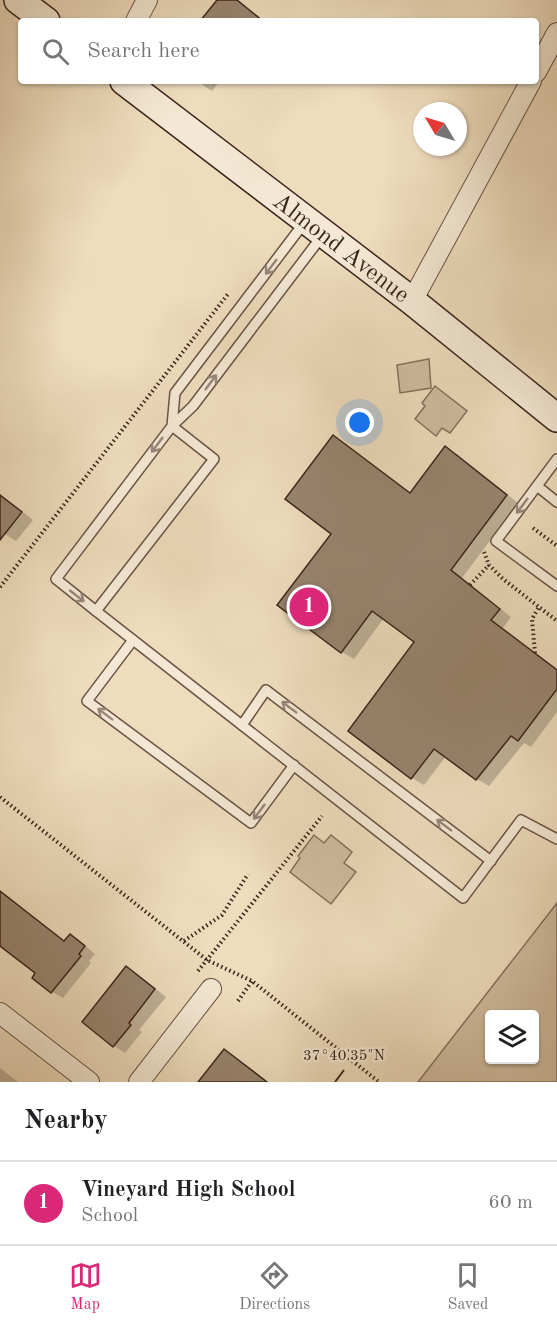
<!DOCTYPE html>
<meta charset="utf-8">
<style>
:root{--surface:#fff;--page:#f2f2f2;--text:#202124;--muted:#757577;--line:#e0e0e0;--accent:#db2777}
body{margin:0;font-family:"Old Standard TT",serif;background:var(--page);color:var(--text)}
.controls{position:absolute;right:18px;bottom:18px;display:grid;overflow:hidden;border-radius:6px;box-shadow:0 2px 4px #0004}
.controls button{width:54px;height:54px;display:grid;place-items:center;padding:0;border:0;border-bottom:2px solid var(--line);background:var(--surface);color:var(--text);font:30px sans-serif}
.compass{position:absolute;left:413px;top:102px;width:54px;height:54px;border-radius:50%;background:var(--surface);box-shadow:0 2px 4px #0004;rotate:308deg}
.you{position:absolute;left:360px;top:423px;width:21px;height:21px;margin:-15px;border:4px solid #fff;border-radius:50%;background:#1a73e8;box-shadow:0 0 0 9px #1a73e833}
.badge{display:grid;place-items:center;width:39px;height:39px;border-radius:50%;background:var(--accent);color:#fff;font-size:20px;font-weight:700}
.pin{position:absolute;translate:-50% -50%;border:3px solid #fff;box-shadow:0 2px 6px #0006}
.list{margin:0;padding:0;list-style:none}
h2{display:flex;justify-content:space-between;align-items:center;height:78px;margin:0;padding:0 24px;font-size:26px}
h2 small{font-size:20px;font-weight:400;color:var(--muted)}
.list li{display:grid;grid-template-columns:39px 1fr auto;gap:18px;align-items:center;box-sizing:border-box;height:84px;padding:0 24px;border-top:2px solid var(--line)}
.list b{display:block;font-size:22px;white-space:nowrap}
.list p{margin:0;font-size:20px;white-space:nowrap;color:var(--muted)}
.list em{font-size:20px;font-style:normal;color:var(--muted)}
.icon{flex:none;width:33px;height:33px;fill:none;stroke:currentColor;stroke-width:2;stroke-linecap:round;stroke-linejoin:round}
.map{position:relative;flex:none;width:557px;height:1082px;overflow:hidden}
.search{position:absolute;background:var(--surface);box-shadow:0 2px 4px #0004;left:18px;right:18px;top:18px;height:66px;display:flex;align-items:center;gap:15px;box-sizing:border-box;padding:0 21px;border-radius:6px;color:var(--muted);font-size:22px}
.sheet{height:162px;background:var(--surface)}
nav{display:flex;justify-content:space-around;align-items:center;box-sizing:border-box;height:84px;border-top:2px solid var(--line);background:var(--surface);font-size:16px;color:var(--muted)}
nav a{display:grid;justify-items:center;gap:3px}
nav .on{color:var(--accent)}
.map>svg:first-child{display:block}
.green{fill:#d0bda1;stroke:#86715e;stroke-width:1.5;fill-rule:evenodd}
.shadow{fill:#0003}
.building{fill:#98846f;stroke:#3b251b;stroke-width:1.5}
.lines{fill:none;stroke-linecap:round;stroke-linejoin:round}
.lane-casing{stroke:#685344;stroke-width:12}
.street-casing{stroke:#685344;stroke-width:22}
.secondary-casing{stroke:#3b251b;stroke-width:30}
.path{stroke:#3b251b;stroke-width:4;stroke-dasharray:1.5 3;stroke-linecap:butt}
.lane{stroke:#f4e8d4;stroke-width:9}
.street{stroke:#f4e8d4;stroke-width:20}
.secondary{stroke:#f4e8d4;stroke-width:27}
.oneway{stroke:#988678}
.ticks{fill:none;stroke:#3b251b;stroke-width:2}
.labels{text-anchor:middle;stroke-width:4.5;stroke-linejoin:round;paint-order:stroke}
.street-label{font-size:24px;fill:#3b251b;stroke:#f4e8d4}
.ticks-label{font-size:15px;text-anchor:middle;fill:#3b251b;stroke:#f4e8d4;stroke-width:4.5;stroke-linejoin:round;paint-order:stroke}
</style>
<div class="map">
<svg width="557" height="1082" viewBox="0 0 557 1082">
<rect width="100%" height="100%" fill="#eedcbd"/>
<filter id="stains"><feTurbulence type="fractalNoise" baseFrequency=".00333" numOctaves="4"/><feColorMatrix values="0 0 0 0 .2 0 0 0 0 .09 0 0 0 0 .02 0 0 0 .5 -.17"/></filter>
<radialGradient id="worn" r=".72"><stop offset=".6" stop-color="#630" stop-opacity="0"/><stop offset="1" stop-color="#630" stop-opacity=".3"/></radialGradient>
<g class="green">
<polygon points="429,359 431,388 400,393 397,365"/>
<polygon points="435,386 467,411 450,433 442,428 436,436 415,419 425,406 422,403"/>
<polygon points="314,835 324,843 331,835 352,852 344,863 356,872 331,904 290,872 300,858 298,856"/>
<path d="M 557,903 L 557,1082 L 418,1082 ZM 534,1014 L 534,1060 L 490,1060 L 490,1014 Z"/>
</g>
<g class="shadow">
<polygon points="197,81 220,81 212,91"/>
<polygon points="333,437 346,444 411,493 446,448 458,455 518,503 462,578 511,617 503,628 557,669 557,712 531,747 524,743 489,786 477,779 446,756 424,785 412,778 350,731 416,642 384,618 354,659 342,652 333,534"/>
<polygon points="0,494 33,520 16,541 0,531"/>
<polygon points="0,891 65,942 70,936 81,942 95,954 89,961 91,963 63,998 52,992 34,978 37,972 0,946"/>
<polygon points="126,968 138,975 166,997 139,1030 142,1032 125,1053 114,1046"/>
<polygon points="224,1051 236,1058 268,1082 199,1082"/>
<polygon points="0,1068 18,1082 0,1082"/>
</g>
<g class="building">
<polygon points="217,0 237,0 263,21 200,21"/>
<polygon points="333,435 410,493 445,446 507,495 451,570 500,609 491,620 557,670 557,689 518,741 511,736 476,780 434,749 411,779 348,731 414,642 372,611 341,653 277,605 331,534 285,499"/>
<polygon points="0,495 22,512 0,540"/>
<polygon points="0,891 64,941 70,934 85,946 79,954 81,956 51,993 32,978 35,973 0,946"/>
<polygon points="126,966 155,989 129,1023 131,1025 113,1047 82,1022"/>
<polygon points="224,1049 267,1082 198,1082"/>
</g>
<g class="lines">
<g class="lane-casing">
<g id="lane">
<polyline points="304,223 175,393 172,426 56,579 96,611 214,459 172,426 193,406 322,236"/>
<polyline points="557,459 496,541 557,586"/>
<polyline points="537,486 557,502"/>
<polyline points="96,611 463,898 521,820 557,839"/>
<polyline points="133,640 87,701 251,823 294,765"/>
<polyline points="242,725 266,690 491,861"/>
</g>
</g>
<g class="street-casing">
<g id="street">
<polyline points="136,21 147,0"/>
<polyline points="536,72 557,33"/>
<polyline points="412,301 531,81"/>
<polyline points="0,1013 89,1082"/>
<polyline points="139,1082 211,989"/>
</g>
</g>
<g class="secondary-casing">
<g id="secondary">
<polyline points="18,0 46,21"/>
<path id="s1" d="M 124,81 L 412,301 L 557,418"/>
</g>
</g>
<g class="path">
<polyline points="533,528 557,546"/>
<polyline points="484,552 489,565 503,579 539,607"/>
<polyline points="470,585 489,565"/>
<polyline points="0,587 228,294"/>
<polyline points="535,653 532,619 539,607 557,621"/>
<polyline points="0,797 207,960 252,981 379,1082"/>
<polyline points="184,941 222,915 248,874"/>
<polyline points="198,971 322,816"/>
<polyline points="238,1001 252,981"/>
</g>
<use href="#lane" class="lane"/>
<use href="#street" class="street"/>
<use href="#secondary" class="secondary"/>
</g>
<defs><path id="oneway-shaft" d="M-6 0H5M1.5-3L5.5 0L1.5 3" fill="none" stroke-width="1.6" stroke-linecap="round" stroke-linejoin="round" transform="scale(1.5)"/></defs>
<g class="oneway">
<use href="#oneway-shaft" transform="translate(271 267) rotate(127)"/>
<use href="#oneway-shaft" transform="translate(211 382) rotate(-53)"/>
<use href="#oneway-shaft" transform="translate(157 445) rotate(127)"/>
<use href="#oneway-shaft" transform="translate(522 506) rotate(127)"/>
<use href="#oneway-shaft" transform="translate(77 596) rotate(38)"/>
<use href="#oneway-shaft" transform="translate(289 707) rotate(-143)"/>
<use href="#oneway-shaft" transform="translate(105 714) rotate(-143)"/>
<use href="#oneway-shaft" transform="translate(259 812) rotate(127)"/>
<use href="#oneway-shaft" transform="translate(444 825) rotate(-143)"/>
</g>
<path class="ticks" d="M 335,1082 L 344,1070"/>
<g class="labels">
<g class="street-label">
<text dy="8" stroke="none"><textPath href="#s1" startOffset="274">Almond Avenue</textPath></text>
</g>
</g>
<g class="ticks-label">
<text x="344" y="1060">37°40'35"N</text>
</g>
<rect width="100%" height="100%" filter="url(#stains)"/>
<rect width="100%" height="100%" fill="url(#worn)"/>
</svg>
<div class="controls">
<button><svg class="icon" aria-label="layers" viewBox="0 0 24 24"><path d="M12 4l9 5-9 5-9-5zM3 14l9 5 9-5"/></svg></button>
</div>
<svg class="compass" viewBox="-18 -18 36 36"><path d="M0-13l5 13h-10z" fill="#e53935"/><path d="M0 13l5-13h-10z" fill="#757577"/></svg>
<div class="you"></div>
<div class="pin badge" style="left:309px;top:607px">1</div>
<div class="search"><svg class="icon" aria-label="search" viewBox="0 0 24 24"><circle cx="10" cy="10" r="6"/><path d="M15 15l6 6"/></svg>Search here</div>
</div>
<section class="sheet">
<h2>Nearby<small></small></h2>
<ul class="list">
<li><span class="badge">1</span><div><b>Vineyard High School</b><p>School</p></div><em>60 m</em></li>
</ul>
</section>
<nav>
<a class="on"><svg class="icon" aria-label="map" viewBox="0 0 24 24"><path d="M3 6l6-2 6 2 6-2v14l-6 2-6-2-6 2zM9 4v14M15 6v14"/></svg>Map</a>
<a><svg class="icon" aria-label="directions" viewBox="0 0 24 24"><path d="M12 3l9 9-9 9-9-9zM9 14v-3h6M13 9l2 2-2 2"/></svg>Directions</a>
<a><svg class="icon" aria-label="saved" viewBox="0 0 24 24"><path d="M7 4h10v16l-5-4-5 4z"/></svg>Saved</a>
</nav>
